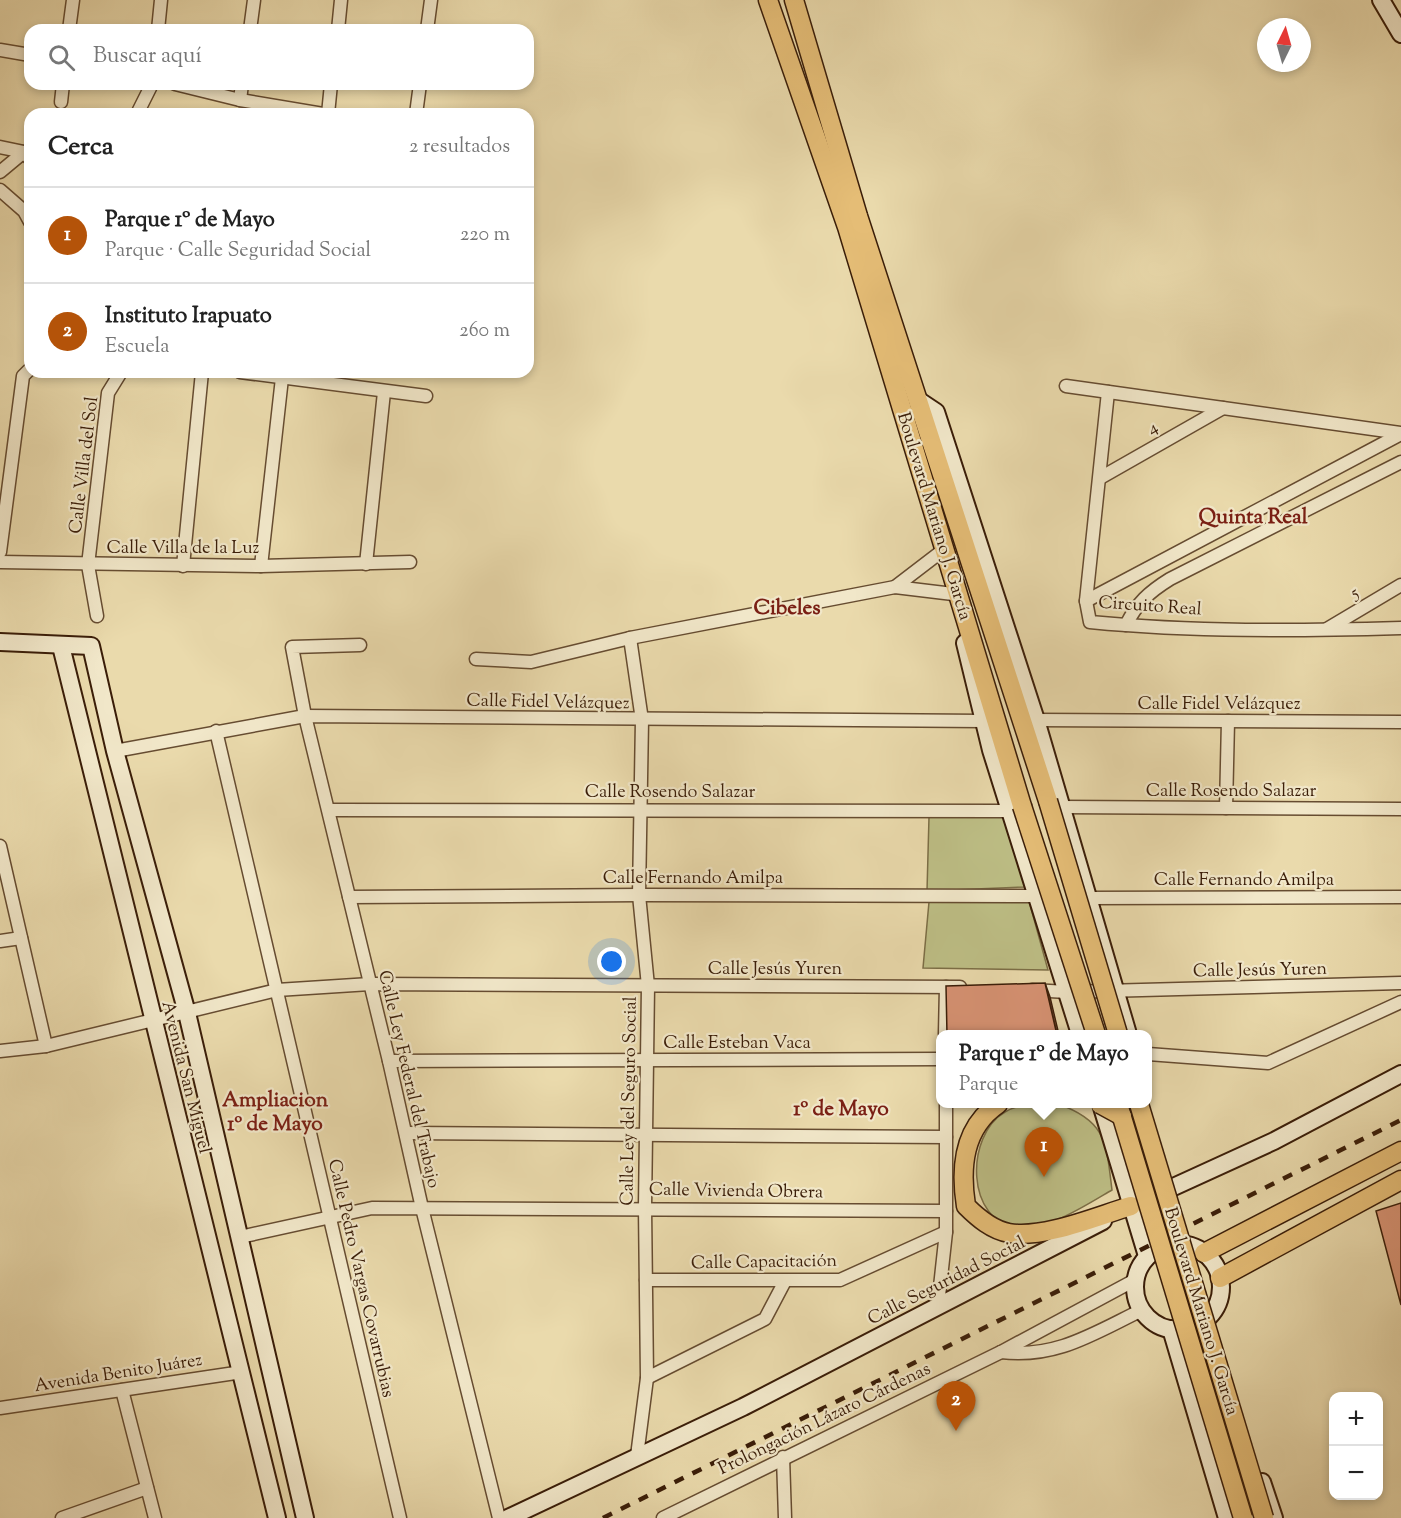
<!DOCTYPE html>
<html lang="es">
<meta charset="utf-8">
<style>
:root{--surface:#fff;--page:#f2f2f2;--text:#222;--muted:#767676;--line:#e0e0e0;--accent:#b45309}
body{margin:0;font-family:"Sorts Mill Goudy",serif;background:var(--page);color:var(--text)}
.controls{position:absolute;right:18px;bottom:18px;display:grid;overflow:hidden;border-radius:12px;box-shadow:0 3px 9px #0003}
.controls button{width:54px;height:54px;display:grid;place-items:center;padding:0;border:0;border-bottom:2px solid var(--line);background:var(--surface);color:var(--text);font:30px sans-serif}
.compass{position:absolute;left:1257px;top:18px;width:54px;height:54px;border-radius:50%;background:var(--surface);box-shadow:0 3px 9px #0003;rotate:5deg}
.you{position:absolute;left:612px;top:962px;width:21px;height:21px;margin:-15px;border:4px solid #fff;border-radius:50%;background:#1a73e8;box-shadow:0 0 0 9px #1a73e833}
.badge{display:grid;place-items:center;width:39px;height:39px;border-radius:50%;background:var(--accent);color:#fff;font-size:20px;font-weight:700}
.pin{position:absolute;translate:-50% -50px;filter:drop-shadow(0 2px 3px #0008)}
.pin::after{content:'';position:absolute;top:32px;width:21px;height:18px;background:inherit;clip-path:polygon(0 0,100% 0,50% 100%)}
.popup{position:absolute;left:936px;top:1030px;width:216px;height:78px;box-sizing:border-box;display:grid;place-content:center;border-radius:12px;background:var(--surface);filter:drop-shadow(0 2px 4px #0005);font-size:20px;white-space:nowrap;color:var(--muted)}
.popup b{font-size:22px;color:var(--text)}
.popup::after{content:'';position:absolute;left:50%;top:100%;margin-left:-12px;border:12px solid transparent;border-top-color:var(--surface)}
.list{margin:0;padding:0;list-style:none}
h2{display:flex;justify-content:space-between;align-items:center;height:78px;margin:0;padding:0 24px;font-size:26px}
h2 small{font-size:20px;font-weight:400;color:var(--muted)}
.list li{display:grid;grid-template-columns:39px 1fr auto;gap:18px;align-items:center;box-sizing:border-box;height:96px;padding:0 24px;border-top:2px solid var(--line)}
.list b{display:block;font-size:22px;white-space:nowrap}
.list p{margin:0;font-size:20px;white-space:nowrap;color:var(--muted)}
.list em{font-size:20px;font-style:normal;color:var(--muted)}
.icon{flex:none;width:33px;height:33px;fill:none;stroke:currentColor;stroke-width:2;stroke-linecap:round;stroke-linejoin:round}
.map{position:relative;flex:none;width:1401px;height:1518px;overflow:hidden}
.search{position:absolute;background:var(--surface);box-shadow:0 3px 9px #0003;left:24px;top:24px;width:510px;height:66px;display:flex;align-items:center;gap:15px;box-sizing:border-box;padding:0 21px;border-radius:18px;color:var(--muted);font-size:22px}
.panel{position:absolute;background:var(--surface);box-shadow:0 3px 9px #0003;left:24px;top:108px;width:510px;height:270px;border-radius:18px}
.map>svg:first-child{display:block}
.green{fill:#bdbe85;stroke:#7c6e46;stroke-width:1.5}
.lines{fill:none;stroke-linecap:round;stroke-linejoin:round}
.street-casing{stroke:#664c31;stroke-width:15}
.secondary-casing{stroke:#3a1d08;stroke-width:20}
.primary-casing{stroke:#3a1d08;stroke-width:21}
.street{stroke:#f1e7c9;stroke-width:12}
.secondary{stroke:#f1e7c9;stroke-width:16}
.primary{stroke:#e5bd76;stroke-width:18}
.rail{stroke:#3a1d08;stroke-width:4.5;stroke-dasharray:10 10;stroke-linecap:butt}
.primary-bridge-casing{stroke:#3a1d08;stroke-width:21;stroke-linecap:butt}
.primary-bridge{stroke:#e5bd76;stroke-width:18}
.shaded-wall{fill:#966650;stroke:#3a1d08;stroke-width:1.5}
.building{fill:#d79273;stroke:#3a1d08;stroke-width:1.5}
.labels{text-anchor:middle;stroke-width:4.5;stroke-linejoin:round;paint-order:stroke}
.street-label{font-size:18px;fill:#3a1d08;stroke:#f1e7c9}
.quarter-label{font-size:21px;font-weight:bold;fill:#7a1f14;stroke:#f1e7c9}
</style>
<div class="map">
<svg width="1401" height="1518" viewBox="0 0 1401 1518">
<rect width="100%" height="100%" fill="#eadaac"/>
<filter id="stains"><feTurbulence type="fractalNoise" baseFrequency=".00333" numOctaves="4"/><feColorMatrix values="0 0 0 0 .2 0 0 0 0 .09 0 0 0 0 .02 0 0 0 .5 -.17"/></filter>
<radialGradient id="worn" r=".72"><stop offset=".6" stop-color="#630" stop-opacity="0"/><stop offset="1" stop-color="#630" stop-opacity=".3"/></radialGradient>
<g class="green">
<polygon points="929,817 1005,817 1025,887 927,891"/>
<polygon points="1029,901 1048,970 923,968 929,902"/>
<path d="M 1058,1104 C 1107,1121 1106,1143 1112,1190 C 1088,1204 1047,1231 1019,1228 C 965,1223 965,1135 1005,1112 C 1022,1102 1040,1104 1058,1104 Z"/>
</g>
<g class="lines">
<g class="street-casing">
<g id="street">
<polyline points="69,30 73,0"/>
<polyline points="158,30 161,0"/>
<polyline points="250,30 254,0"/>
<polyline points="338,30 341,0"/>
<polyline points="427,30 431,0"/>
<polyline points="0,50 30,55"/>
<polyline points="175,84 240,100 323,114"/>
<polyline points="240,100 242,84"/>
<polyline points="61,102 63,84"/>
<polyline points="138,112 152,84"/>
<polyline points="328,114 331,84"/>
<polyline points="416,114 420,84"/>
<polyline points="0,147 24,152 28,157"/>
<polyline points="0,172 24,152 30,153"/>
<polyline points="0,190 24,211 30,222"/>
<polyline points="240,372 426,396"/>
<polyline points="1066,386 1401,433"/>
<path d="M 1108,392 L 1086,601 L 1090,622 C 1193,632 1298,631 1401,628"/>
<polyline points="1100,478 1223,408"/>
<polyline points="0,552 23,376 30,369"/>
<polyline points="0,562 261,566 410,562"/>
<polyline points="366,564 384,392"/>
<polyline points="183,566 202,372"/>
<polyline points="261,566 282,378"/>
<polyline points="895,587 942,551"/>
<polyline points="1086,601 1401,434"/>
<polyline points="97,616 88,565 108,393 121,372"/>
<path d="M 1126,625 C 1137,603 1149,592 1170,579 L 1401,462"/>
<polyline points="1327,629 1401,585"/>
<polyline points="630,638 642,720 639,895 648,986 645,1207 647,1378 637,1456"/>
<polyline points="360,645 292,647 305,716 389,1061 422,1208 499,1518"/>
<polyline points="476,659 531,662 630,638 895,587 953,594"/>
<polyline points="1036,720 1401,722"/>
<polyline points="216,731 400,1518"/>
<polyline points="115,751 305,716 983,721"/>
<polyline points="1061,807 1401,809"/>
<polyline points="1226,808 1228,721"/>
<polyline points="329,810 1010,811"/>
<polyline points="0,846 46,1046"/>
<polyline points="349,897 639,895 1037,896"/>
<polyline points="1087,898 1401,897"/>
<polyline points="0,941 21,938"/>
<polyline points="1032,990 1067,992 1401,983"/>
<polyline points="945,1034 946,987"/>
<polyline points="0,1051 46,1046 277,990 370,984 960,987"/>
<polyline points="1148,1054 1268,1063 1401,1002"/>
<polyline points="389,1061 940,1059"/>
<polyline points="406,1133 946,1137"/>
<polyline points="240,1237 372,1208 946,1211"/>
<polyline points="646,1280 840,1280 946,1232"/>
<polyline points="938,1305 946,1232 946,1104"/>
<path d="M 1001,1352 C 1056,1359 1094,1333 1142,1310"/>
<polyline points="647,1378 765,1319 785,1281"/>
<polyline points="122,1390 155,1518"/>
<polyline points="0,1408 242,1372"/>
<polyline points="783,1457 785,1518"/>
<polyline points="62,1518 147,1488"/>
<polyline points="663,1518 1001,1352 1135,1280"/>
</g>
</g>
<g class="secondary-casing">
<g id="secondary">
<polyline points="1381,0 1401,34"/>
<polyline points="918,400 936,412 1036,720 1128,1034"/>
<polyline points="0,642 91,646 115,751 187,1013 305,1518"/>
<polyline points="965,643 991,750 1080,1034"/>
<polyline points="61,646 277,1518"/>
<polyline points="1101,1104 1147,1256"/>
<polyline points="1134,1205 1274,1141 1401,1074"/>
<circle cx="1178" cy="1287" r="43"/>
<polyline points="1171,1329 1227,1518"/>
<polyline points="1262,1482 1274,1518"/>
<polyline points="508,1518 743,1407 1103,1221"/>
</g>
</g>
<g class="primary-casing">
<g id="primary">
<polyline points="768,0 847,227 1022,806"/>
<polyline points="794,0 858,216 1048,801"/>
<path d="M 998,1104 C 963,1128 960,1168 966,1206 C 978,1218 992,1230 1009,1233 C 1044,1239 1097,1216 1131,1206"/>
<polyline points="1204,1253 1401,1151"/>
<polyline points="1220,1278 1401,1180"/>
</g>
</g>
<use href="#street" class="street"/>
<use href="#secondary" class="secondary"/>
<use href="#primary" class="primary"/>
<polyline class="rail" points="603,1518 1401,1120"/>
<g class="primary-bridge-casing">
<g id="primary-bridge">
<polyline points="1048,801 1118,1034"/>
<polyline points="1022,806 1096,1034"/>
<polyline points="1100,1104 1122,1116"/>
<polyline points="1118,1104 1243,1518"/>
<polyline points="1139,1104 1264,1518"/>
</g>
</g>
<use href="#primary-bridge" class="primary-bridge"/>
</g>
<polygon class="shaded-wall" points="1045,983 1050,997 1059,1035 1057,1035"/>
<g class="building">
<polygon points="1045,983 1057,1035 947,1035 946,986"/>
<polygon points="1401,1203 1401,1305 1376,1211"/>
</g>
<g class="labels">
<g class="street-label">
<text transform="translate(1152 427) rotate(-30)" y="6">4</text>
<text transform="translate(83 465) rotate(-83)" y="6">Calle Villa del Sol</text>
<text transform="translate(935 516) rotate(73)" y="6">Boulevard Mariano J. García</text>
<text x="183" y="553">Calle Villa de la Luz</text>
<text transform="translate(1354 592) rotate(-31)" y="6">5</text>
<text transform="translate(1150 605) rotate(4)" y="6">Circuito Real</text>
<text transform="translate(548 701) rotate(1)" y="6">Calle Fidel Velázquez</text>
<text x="1219" y="709">Calle Fidel Velázquez</text>
<text x="1231" y="796">Calle Rosendo Salazar</text>
<text x="670" y="797">Calle Rosendo Salazar</text>
<text x="693" y="883">Calle Fernando Amilpa</text>
<text x="1244" y="885">Calle Fernando Amilpa</text>
<text x="775" y="974">Calle Jesús Yuren</text>
<text transform="translate(1260 969) rotate(-1)" y="6">Calle Jesús Yuren</text>
<text x="737" y="1048">Calle Esteban Vaca</text>
<text transform="translate(187 1077) rotate(76)" y="6">Avenida San Miguel</text>
<text transform="translate(410 1079) rotate(77)" y="6">Calle Ley Federal del Trabajo</text>
<text transform="translate(628 1101) rotate(-89)" y="6">Calle Ley del Seguro Social</text>
<text transform="translate(736 1190) rotate(1)" y="6">Calle Vivienda Obrera</text>
<text transform="translate(764 1261) rotate(-1)" y="6">Calle Capacitación</text>
<text transform="translate(362 1278) rotate(77)" y="6">Calle Pedro Vargas Covarrubias</text>
<text transform="translate(946 1280) rotate(-27)" y="6">Calle Seguridad Social</text>
<text transform="translate(1202 1311) rotate(73)" y="6">Boulevard Mariano J. García</text>
<text transform="translate(118 1372) rotate(-9)" y="6">Avenida Benito Juárez</text>
<text transform="translate(824 1418) rotate(-26)" y="6">Prolongación Lázaro Cárdenas</text>
</g>
<g class="quarter-label">
<text x="1253" y="523">Quinta Real</text>
<text x="787" y="614">Cibeles</text>
<text x="275" y="1106">Ampliacion<tspan x="275" dy="24">1º de Mayo</tspan></text>
<text x="841" y="1115">1º de Mayo</text>
</g>
</g>
<rect width="100%" height="100%" filter="url(#stains)"/>
<rect width="100%" height="100%" fill="url(#worn)"/>
</svg>
<div class="controls">
<button>+</button>
<button>−</button>
</div>
<svg class="compass" viewBox="-18 -18 36 36"><path d="M0-13l5 13h-10z" fill="#e53935"/><path d="M0 13l5-13h-10z" fill="#767676"/></svg>
<div class="you"></div>
<div class="pin badge" style="left:1044px;top:1177px">1</div>
<div class="popup"><b>Parque 1º de Mayo</b>Parque</div>
<div class="pin badge" style="left:956px;top:1431px">2</div>
<div class="search"><svg class="icon" aria-label="search" viewBox="0 0 24 24"><circle cx="10" cy="10" r="6"/><path d="M15 15l6 6"/></svg>Buscar aquí</div>
<section class="panel">
<h2>Cerca<small>2 resultados</small></h2>
<ul class="list">
<li><span class="badge">1</span><div><b>Parque 1º de Mayo</b><p>Parque · Calle Seguridad Social</p></div><em>220 m</em></li>
<li><span class="badge">2</span><div><b>Instituto Irapuato</b><p>Escuela</p></div><em>260 m</em></li>
</ul>
</section>
</div>
